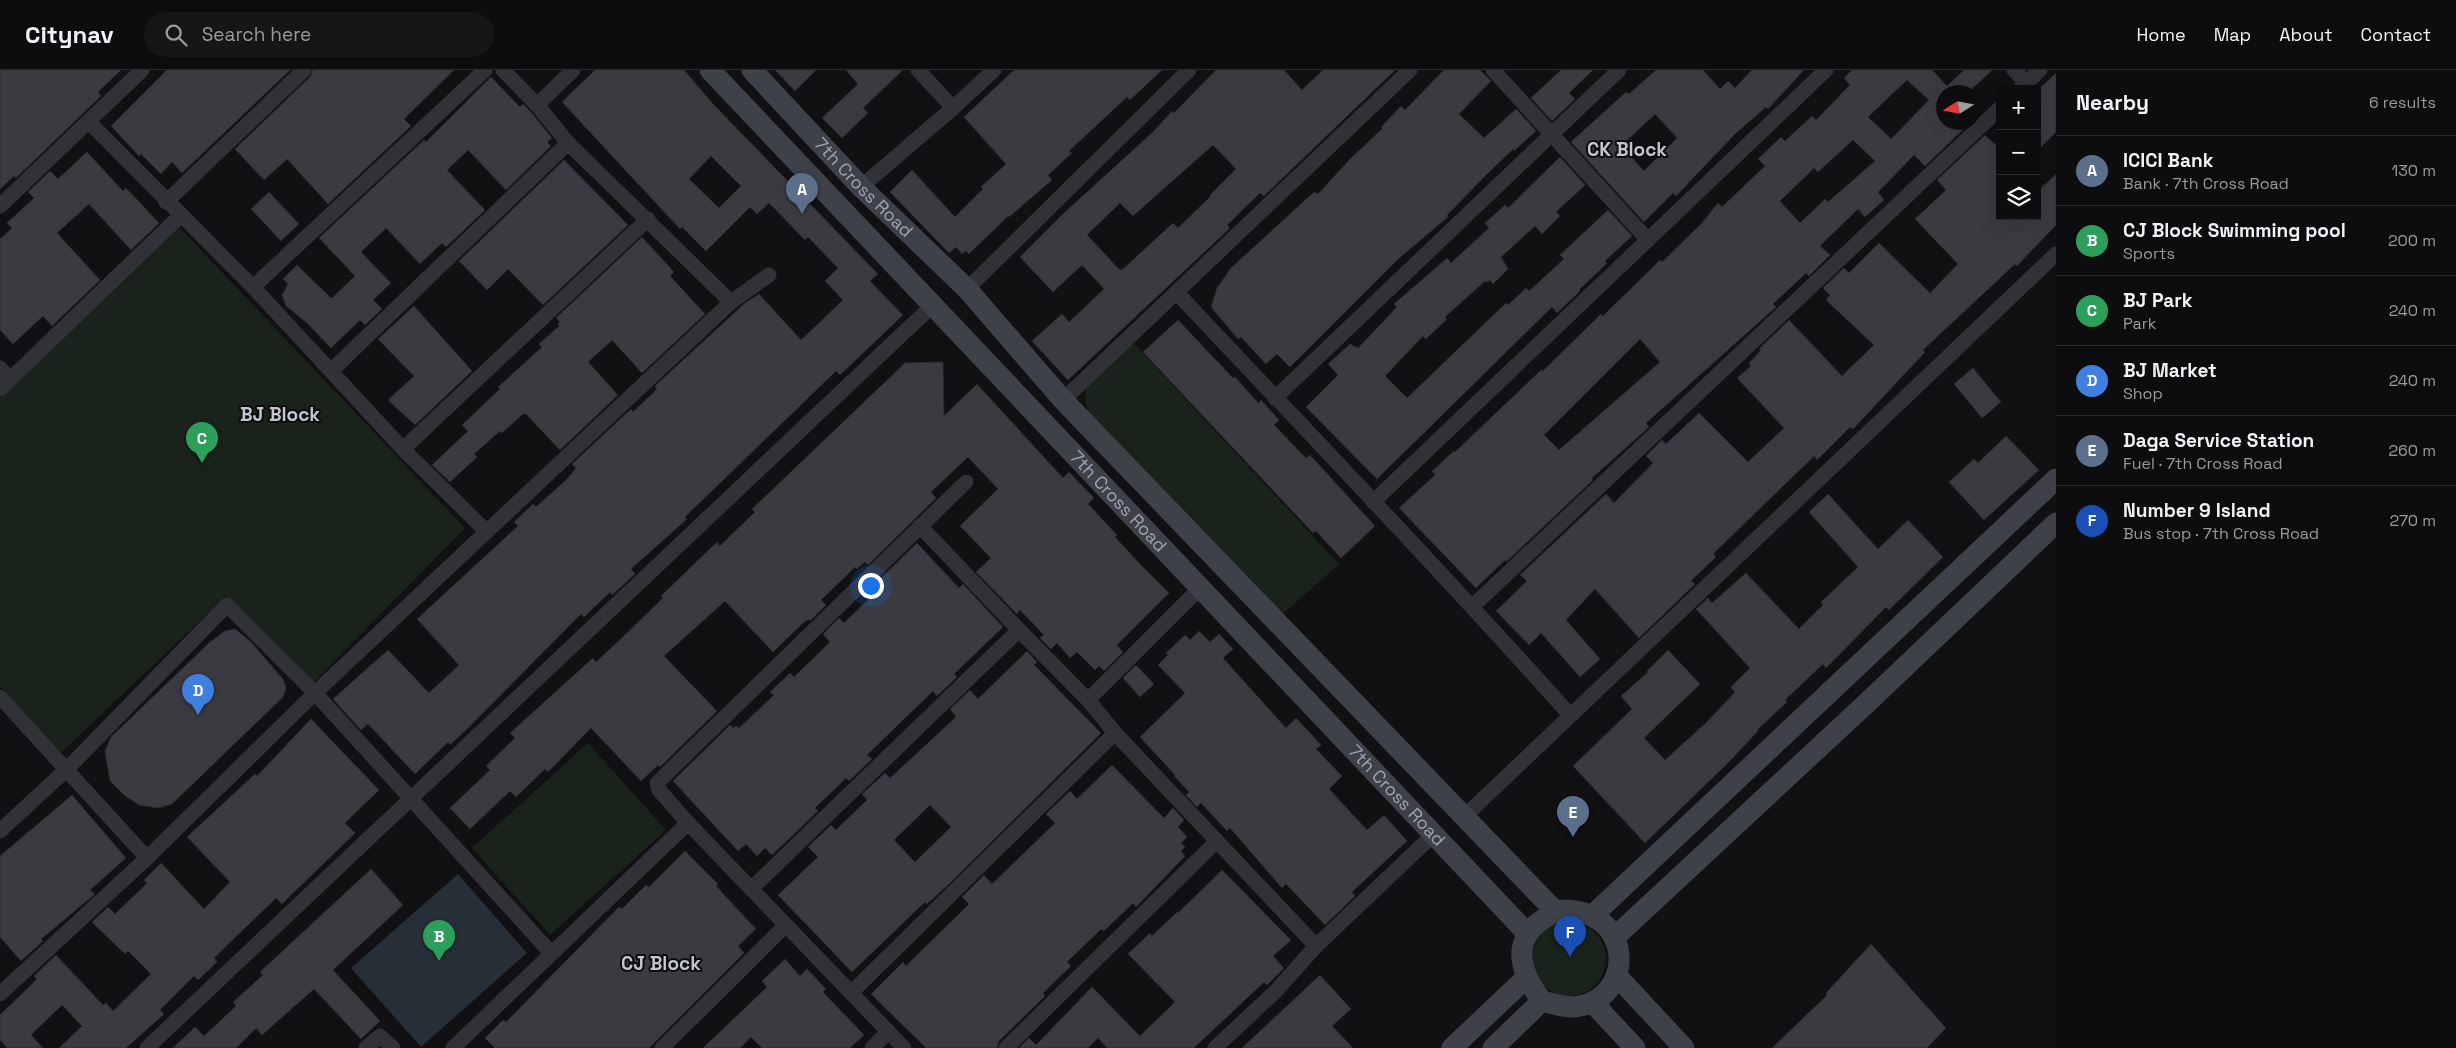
<!DOCTYPE html>
<meta charset="utf-8">
<style>
:root{--surface:#0d0c0e;--page:#161517;--text:#f1f3f6;--muted:#9a9b9e;--line:#2d2c2e;--accent:#0f766e}
body{margin:0;font-family:"Space Grotesk",sans-serif;background:var(--page);color:var(--text)}
.controls{position:absolute;right:15px;top:15px;display:grid;overflow:hidden;border-radius:0px;box-shadow:0 5px 20px #0002}
.controls button{width:45px;height:45px;display:grid;place-items:center;padding:0;border:0;border-bottom:1px solid var(--line);background:var(--surface);color:var(--text);font:25px sans-serif}
.compass{position:absolute;left:1936px;top:15px;width:45px;height:45px;border-radius:50%;background:var(--surface);box-shadow:0 5px 20px #0002;rotate:259deg}
.you{position:absolute;left:870px;top:515px;width:18px;height:18px;margin:-12px;border:4px solid #fff;border-radius:50%;background:#1a73e8;box-shadow:0 0 0 8px #1a73e833}
.badge{display:grid;place-items:center;width:32px;height:32px;border-radius:50%;background:var(--accent);color:#fff;font-size:16px;font-weight:700}
.pin{position:absolute;translate:-50% -41px;filter:drop-shadow(0 1px 2px #0008)}
.pin::after{content:'';position:absolute;top:26px;width:18px;height:15px;background:inherit;clip-path:polygon(0 0,100% 0,50% 100%)}
.list{margin:0;padding:0;list-style:none}
h2{display:flex;justify-content:space-between;align-items:center;height:65px;margin:0;padding:0 20px;font-size:21px}
h2 small{font-size:16px;font-weight:400;color:var(--muted)}
.list li{display:grid;grid-template-columns:32px 1fr auto;gap:15px;align-items:center;box-sizing:border-box;height:70px;padding:0 20px;border-top:1px solid var(--line)}
.list b{display:block;font-size:19px;white-space:nowrap}
.list p{margin:0;font-size:16px;white-space:nowrap;color:var(--muted)}
.list em{font-size:16px;font-style:normal;color:var(--muted)}
.icon{flex:none;width:28px;height:28px;fill:none;stroke:currentColor;stroke-width:2;stroke-linecap:round;stroke-linejoin:round}
.map{position:relative;flex:none;width:2056px;height:978px;overflow:hidden}
header{display:flex;align-items:center;gap:30px;box-sizing:border-box;height:70px;padding:0 25px;background:var(--surface);border-bottom:1px solid var(--line)}
header strong{font-size:24px}
nav{display:flex;gap:28px;margin-inline-start:auto;font-size:18px}
.search{width:350px;height:45px;background:var(--page);display:flex;align-items:center;gap:12px;box-sizing:border-box;padding:0 18px;border-radius:28px;color:var(--muted);font-size:19px}
main{display:flex}
aside{flex:1;background:var(--surface)}
.map>svg:first-child{display:block}
.green{fill:#1a221c}
.water{fill:#262f37}
.building{fill:#3a3a40;stroke:#2a2a2e;fill-rule:evenodd}
.lines{fill:none;stroke-linecap:round;stroke-linejoin:round}
.street{stroke:#313238;stroke-width:15}
.secondary{stroke:#3f4148;stroke-width:21}
.labels{text-anchor:middle;stroke-width:4;stroke-linejoin:round;paint-order:stroke}
.street-label{font-size:18px;fill:#a0a5b5;stroke:#0c0c0d}
.neighbourhood-label{font-size:19px;font-weight:bold;fill:#c2c5d0;stroke:#0c0c0d}
</style>
<header>
<strong>Citynav</strong>
<div class="search"><svg class="icon" aria-label="search" viewBox="0 0 24 24"><circle cx="10" cy="10" r="6"/><path d="M15 15l6 6"/></svg>Search here</div>
<nav><a>Home</a><a>Map</a><a>About</a><a>Contact</a></nav>
</header>
<main>
<div class="map">
<svg width="2056" height="978" viewBox="0 0 2056 978">
<rect width="100%" height="100%" fill="#111012"/>
<g class="green">
<polygon points="179,157 465,458 312,614 226,526 61,683 0,616 0,328"/>
<polygon points="1129,268 1339,494 1283,544 1090,350 1085,329 1087,307"/>
<polygon points="588,673 666,760 550,865 472,778"/>
<circle cx="1569" cy="889" r="37"/>
</g>
<polygon class="water" points="458,804 527,883 421,977 351,898"/>
<g class="building">
<polygon points="0,0 121,0 98,22 101,26 16,108 14,106 0,119"/>
<polygon points="167,0 290,0 182,103 172,92 161,104 141,84 139,86 111,56"/>
<polygon points="313,0 454,0 404,49 411,56 328,134 287,89 264,110 235,79 310,7"/>
<path d="M 595,0 L 684,0 L 714,35 L 878,204 L 870,211 L 903,245 L 840,305 L 836,301 L 685,447 L 687,449 L 631,499 L 635,504 L 612,525 L 610,522 L 584,547 L 581,544 L 470,656 L 450,675 L 448,672 L 415,704 L 368,654 L 361,660 L 333,629 L 388,580 L 429,623 L 459,595 L 417,549 L 518,456 L 514,452 L 533,434 L 536,437 L 567,409 L 576,398 L 572,394 L 631,339 L 633,342 L 657,319 L 655,316 L 745,233 L 759,224 L 801,270 L 843,230 L 825,211 L 838,198 L 808,167 L 805,170 L 769,133 L 757,144 L 750,137 L 706,181 L 682,157 L 680,159 L 562,32 ZM 711,86 L 741,116 L 719,138 L 689,109 Z"/>
<polygon points="775,0 816,0 795,21"/>
<polygon points="846,0 903,0 863,38 868,43 842,68 822,48 858,14"/>
<polygon points="1014,0 1162,0 1130,30 1127,27 1069,81 1072,83 1048,105 1052,110 1009,147 1008,146 969,184 966,181 962,184 956,177 949,183 890,122 912,100 955,147 983,119 981,117 1006,94 964,47"/>
<path d="M 1216,0 L 1284,0 L 1302,20 L 1323,0 L 1395,0 L 1264,126 L 1260,123 L 1227,155 L 1230,158 L 1068,310 L 1032,271 L 1062,244 L 1069,252 L 1104,219 L 1083,196 L 1081,196 L 1053,222 L 1020,187 L 1065,142 L 1153,62 L 1172,41 L 1174,43 ZM 1213,75 L 1236,99 L 1210,125 L 1211,126 L 1178,158 L 1173,153 L 1122,200 L 1119,199 L 1087,165 L 1120,133 L 1133,146 Z"/>
<polygon points="1444,0 1480,0 1491,11 1459,44 1484,68 1516,39 1536,61 1514,81 1513,79 1487,104 1447,145 1448,147 1397,190 1290,297 1277,284 1266,294 1241,267 1238,269 1211,237 1217,218 1231,198 1314,122 1318,124 1351,88 1383,58 1381,57 1401,36 1405,40"/>
<polygon points="1561,0 1593,0 1569,23 1575,29 1552,51 1531,28"/>
<path d="M 1656,0 L 1703,0 L 1720,19 L 1728,11 L 1735,18 L 1752,0 L 1804,0 L 1768,39 L 1766,37 L 1735,64 L 1676,126 L 1673,123 L 1644,152 L 1571,72 L 1626,22 L 1629,24 ZM 1655,44 L 1677,68 L 1644,101 L 1621,76 Z"/>
<path d="M 1852,0 L 1932,0 L 1947,16 L 1964,0 L 1992,0 L 1969,22 L 1944,22 L 1944,52 L 1971,52 L 1925,96 L 1914,85 L 1878,122 L 1884,130 L 1865,147 L 1858,139 L 1820,176 L 1830,185 L 1809,206 L 1806,203 L 1773,234 L 1776,237 L 1646,353 L 1649,357 L 1592,408 L 1593,410 L 1506,492 L 1505,490 L 1476,518 L 1399,438 L 1435,405 L 1432,401 L 1454,381 L 1455,382 L 1541,300 L 1543,301 L 1601,244 L 1603,246 L 1660,190 L 1662,192 L 1702,153 L 1718,133 L 1722,137 L 1765,96 L 1758,89 L 1781,67 L 1785,71 L 1812,46 L 1816,50 L 1850,15 L 1844,8 ZM 1907,10 L 1929,30 L 1891,69 L 1868,47 ZM 1853,70 L 1875,91 L 1828,132 L 1825,129 L 1800,153 L 1780,131 L 1814,98 L 1818,102 ZM 1640,269 L 1660,292 L 1559,380 L 1544,365 Z"/>
<polygon points="2056,3 2056,62 2037,81 2037,21"/>
<polygon points="491,7 520,37 523,34 530,41 552,68 547,72 551,76 506,120 468,80 447,100 485,140 446,177 442,173 420,194 386,158 361,182 391,213 373,230 382,239 365,255 360,250 331,278 307,253 286,236 282,225 288,214 283,209 297,195 331,228 333,227 355,206 319,168 424,70 426,72"/>
<polygon points="1985,65 2000,79 2000,146 2037,146 2037,122 2056,104 2056,155 2017,196 2015,194 1923,280 1925,282 1853,359 1850,357 1817,390 1814,386 1713,484 1716,487 1691,511 1695,514 1639,568 1595,519 1566,550 1600,589 1580,607 1541,563 1529,575 1496,541 1527,511 1520,505 1606,424 1614,433 1653,393 1646,386 1662,370 1666,374 1699,343 1748,392 1784,358 1737,308 1751,296 1749,293 1761,280 1759,279 1789,250 1842,306 1874,275 1826,230 1830,225 1823,218 1844,198 1849,203 1879,173 1930,223 1958,194 1915,149 1946,120 1937,110"/>
<polygon points="87,82 123,121 126,118 159,153 131,180 89,134 57,163 100,210 52,256 43,246 13,274 0,260 0,169 12,158 7,153 34,128 28,122 50,101 58,109"/>
<polygon points="1560,87 1585,115 1556,142 1560,146 1542,164 1535,156 1501,187 1508,199 1493,214 1490,210 1487,212 1485,211 1445,247 1447,249 1426,269 1423,266 1385,306 1407,328 1506,233 1508,235 1526,218 1529,221 1564,189 1560,185 1608,140 1632,166 1605,191 1607,193 1579,220 1580,221 1557,243 1552,237 1377,409 1306,337 1338,305 1328,294 1350,274 1358,278 1397,237 1394,234 1447,188 1451,193 1489,158 1485,153 1505,135 1508,138"/>
<polygon points="564,90 628,155 543,235 508,199 487,220 459,191"/>
<polygon points="269,122 299,154 281,171 251,139"/>
<polygon points="642,167 674,202 670,206 705,244 642,303 612,270 588,292 618,325 560,380 526,344 523,344 502,363 500,361 474,384 477,387 450,412 432,395 468,361 462,355 500,319 498,317 542,277 539,274 559,256 558,254 560,252 556,248"/>
<polygon points="414,236 472,301 415,355 388,330 414,306 378,269"/>
<polygon points="1178,250 1233,308 1235,307 1258,333 1261,330 1279,350 1274,355 1306,388 1310,385 1375,456 1341,488 1316,461 1313,463 1143,282"/>
<polygon points="943,292 944,346 977,314 1063,408 1069,402 1094,428 1088,434 1117,465 1115,467 1141,495 1169,523 1117,575 1123,582 1104,601 1099,596 1095,600 1077,582 1070,588 1057,573 1051,579 1040,568 1044,565 1020,540 1017,544 976,502 991,488 960,456 998,419 968,387 931,422 936,428 868,495 865,492 857,499 855,497 821,530 826,535 810,551 809,549 803,553 773,582 725,531 664,586 717,641 660,697 658,695 641,711 591,658 548,702 545,699 516,727 510,721 470,759 450,738 490,700 486,696 515,668 510,663 593,588 596,592 626,564 663,528 661,526 717,472 720,476 755,442 752,439 905,293"/>
<polygon points="1973,298 2001,332 1982,348 1954,314"/>
<polygon points="2006,366 2039,400 1984,450 1949,412 1974,389 1978,393"/>
<polygon points="1828,424 1878,479 1908,450 1943,487 1889,540 1886,537 1826,598 1823,594 1785,630 1787,632 1757,660 1758,661 1728,693 1645,773 1573,696 1632,639 1621,626 1648,602 1647,601 1668,580 1700,614 1644,668 1665,690 1707,652 1735,622 1731,617 1750,598 1696,539 1708,528 1712,533 1746,503 1799,559 1823,535 1821,532 1858,497 1809,442"/>
<polygon points="917,473 959,518 963,514 1003,557 954,604 957,607 937,626 933,621 867,685 872,689 849,711 846,708 815,738 818,741 772,785 765,778 757,786 746,774 738,781 673,711 730,655 733,658 736,656 739,658 774,625 770,622 790,603 794,607 830,572 823,564 839,548 844,553 885,513 881,508"/>
<polygon points="235,559 251,572 283,609 286,618 283,627 172,734 158,738 139,735 124,725 110,711 105,681 111,667 210,572 225,561"/>
<polygon points="1199,561 1210,572 1219,564 1233,579 1223,588 1286,658 1296,648 1321,675 1316,679 1342,706 1329,719 1367,760 1384,745 1407,771 1352,822 1355,826 1325,855 1286,814 1282,818 1230,758 1227,761 1201,733 1197,737 1186,725 1189,722 1174,706 1175,705 1140,667 1185,623 1158,595 1168,585 1166,583 1185,565 1190,570"/>
<path d="M 1027,581 L 1037,592 L 1034,595 L 1101,663 L 949,814 L 927,834 L 925,832 L 852,902 L 778,825 L 818,787 L 808,777 L 831,755 L 836,760 L 867,730 L 862,724 L 885,703 L 890,708 L 956,647 L 950,639 L 970,620 L 978,629 ZM 930,735 L 951,757 L 915,792 L 894,770 Z"/>
<polygon points="1136,595 1154,614 1140,627 1123,608"/>
<polygon points="311,649 379,720 345,753 355,763 282,834 276,828 214,888 217,892 198,910 194,906 160,940 164,944 126,978 59,978 82,956 62,935 31,965 43,978 7,978 0,970 0,945 37,909 34,906 56,885 103,935 106,933 113,941 151,904 128,881 125,884 92,852 108,837 115,844 147,813 144,810 161,793 204,839 230,812 187,767 255,704 257,706"/>
<polygon points="1112,695 1164,748 1173,738 1184,750 1178,757 1187,767 1181,773 1185,777 1181,781 1185,786 1136,837 1133,833 1104,861 1101,859 1067,892 1071,896 1043,923 1045,926 999,971 997,978 926,978 871,924 903,892 906,896 969,834 962,827 984,805 992,814 1055,753 1046,744 1070,721 1077,729"/>
<polygon points="72,725 126,788 90,820 95,824 41,869 43,871 21,891 0,867 0,786"/>
<polygon points="685,781 718,814 716,816 756,859 738,876 744,883 649,978 495,978 485,968 503,950 506,952 619,837 622,839 646,815 649,817"/>
<polygon points="371,799 403,835 333,900 380,951 361,969 314,919 262,965 256,958 236,978 173,978 195,957 204,966 236,936 233,932 263,905 260,902"/>
<polygon points="1222,800 1291,870 1273,886 1284,898 1267,915 1264,912 1194,978 1107,978 1098,968 1088,978 1019,978 1029,968 1036,975 1092,917 1140,966 1175,932 1128,884 1150,863 1152,866 1177,842 1178,843"/>
<polygon points="1871,874 1946,958 1927,978 1772,978 1827,925 1826,923"/>
<polygon points="785,889 800,906 807,899 826,919 823,922 864,965 850,978 762,978 751,967 740,978 703,978 767,917 762,911"/>
<polygon points="1320,905 1351,939 1332,956 1353,978 1242,978"/>
</g>
<g class="lines">
<g class="street">
<polyline points="503,0 537,35 568,73 731,232"/>
<polyline points="918,0 953,38"/>
<polyline points="1493,0 1648,170"/>
<polyline points="2014,0 2026,13"/>
<polyline points="2020,19 2040,0"/>
<polyline points="537,35 573,0"/>
<polyline points="89,52 253,217 403,379 486,461"/>
<polyline points="861,117 953,38 994,0"/>
<polyline points="166,132 304,0"/>
<polyline points="0,136 142,0"/>
<polyline points="253,217 485,0"/>
<polyline points="967,219 1189,0"/>
<path d="M 1177,223 C 1309,363 1442,502 1570,645"/>
<polyline points="0,298 10,309"/>
<polyline points="331,301 568,73"/>
<polyline points="0,319 180,146"/>
<polyline points="1275,328 1619,0"/>
<polyline points="1063,330 1410,0"/>
<polyline points="403,379 648,149"/>
<polyline points="1373,432 1826,0"/>
<polyline points="920,456 1019,560 1088,630 1115,663 1316,876"/>
<polyline points="1473,536 2000,38"/>
<polyline points="0,627 147,788"/>
<polyline points="1088,630 1200,518"/>
<polyline points="1465,746 2056,184"/>
<polyline points="0,761 66,700 227,535 315,623 551,883"/>
<polyline points="751,819 1019,560"/>
<polyline points="851,923 1115,663"/>
<polyline points="0,924 147,788 315,623 731,232 769,205"/>
<polyline points="147,978 932,236"/>
<polyline points="366,978 380,966 393,978"/>
<polyline points="453,978 688,753"/>
<polyline points="662,978 786,855"/>
<polyline points="872,978 888,962"/>
<polyline points="904,978 688,753 659,720 657,713 966,412"/>
<polyline points="1006,978 1217,771"/>
<polyline points="1215,978 1276,921 1316,876 1433,765"/>
</g>
<g class="secondary">
<path id="s1" d="M 710,0 L 1527,863"/>
<path id="s2" d="M 752,0 L 861,117 L 967,219 L 1063,330 L 1556,842"/>
<path d="M 1560,840 C 1634,838 1636,925 1580,936 C 1567,939 1554,934 1542,931 C 1513,893 1512,861 1560,840 Z"/>
<polyline points="1593,845 2056,409"/>
<polyline points="1615,867 1870,630 2056,453"/>
<polyline points="1616,905 1684,978"/>
<polyline points="1592,932 1635,978"/>
<polyline points="1452,978 1526,908"/>
<polyline points="1493,978 1542,931"/>
</g>
</g>
<g class="labels">
<g class="street-label">
<text dy="6" stroke="none"><textPath href="#s2" startOffset="162">7th Cross Road</textPath></text>
<text dy="6" stroke="none"><textPath href="#s1" startOffset="594">7th Cross Road</textPath></text>
<text dy="6" stroke="none"><textPath href="#s1" startOffset="999">7th Cross Road</textPath></text>
</g>
<g class="neighbourhood-label">
<text x="1627" y="86">CK Block</text>
<text x="280" y="351">BJ Block</text>
<text x="661" y="900">CJ Block</text>
</g>
</g>
</svg>
<div class="controls">
<button>+</button>
<button>−</button>
<button><svg class="icon" aria-label="layers" viewBox="0 0 24 24"><path d="M12 4l9 5-9 5-9-5zM3 14l9 5 9-5"/></svg></button>
</div>
<svg class="compass" viewBox="-18 -18 36 36"><path d="M0-13l5 13h-10z" fill="#e53935"/><path d="M0 13l5-13h-10z" fill="#9a9b9e"/></svg>
<div class="you"></div>
<div class="pin badge" style="left:802px;top:144px;background:#5c6f8a">A</div>
<div class="pin badge" style="left:439px;top:891px;background:#2e9e5b">B</div>
<div class="pin badge" style="left:202px;top:393px;background:#2e9e5b">C</div>
<div class="pin badge" style="left:198px;top:645px;background:#3f7fe0">D</div>
<div class="pin badge" style="left:1573px;top:767px;background:#5c6f8a">E</div>
<div class="pin badge" style="left:1570px;top:887px;background:#1a4fb4">F</div>
</div>
<aside>
<h2>Nearby<small>6 results</small></h2>
<ul class="list">
<li><span class="badge" style="background:#5c6f8a">A</span><div><b>ICICI Bank</b><p>Bank · 7th Cross Road</p></div><em>130 m</em></li>
<li><span class="badge" style="background:#2e9e5b">B</span><div><b>CJ Block Swimming pool</b><p>Sports</p></div><em>200 m</em></li>
<li><span class="badge" style="background:#2e9e5b">C</span><div><b>BJ Park</b><p>Park</p></div><em>240 m</em></li>
<li><span class="badge" style="background:#3f7fe0">D</span><div><b>BJ Market</b><p>Shop</p></div><em>240 m</em></li>
<li><span class="badge" style="background:#5c6f8a">E</span><div><b>Daga Service Station</b><p>Fuel · 7th Cross Road</p></div><em>260 m</em></li>
<li><span class="badge" style="background:#1a4fb4">F</span><div><b>Number 9 Island</b><p>Bus stop · 7th Cross Road</p></div><em>270 m</em></li>
</ul>
</aside>
</main>
